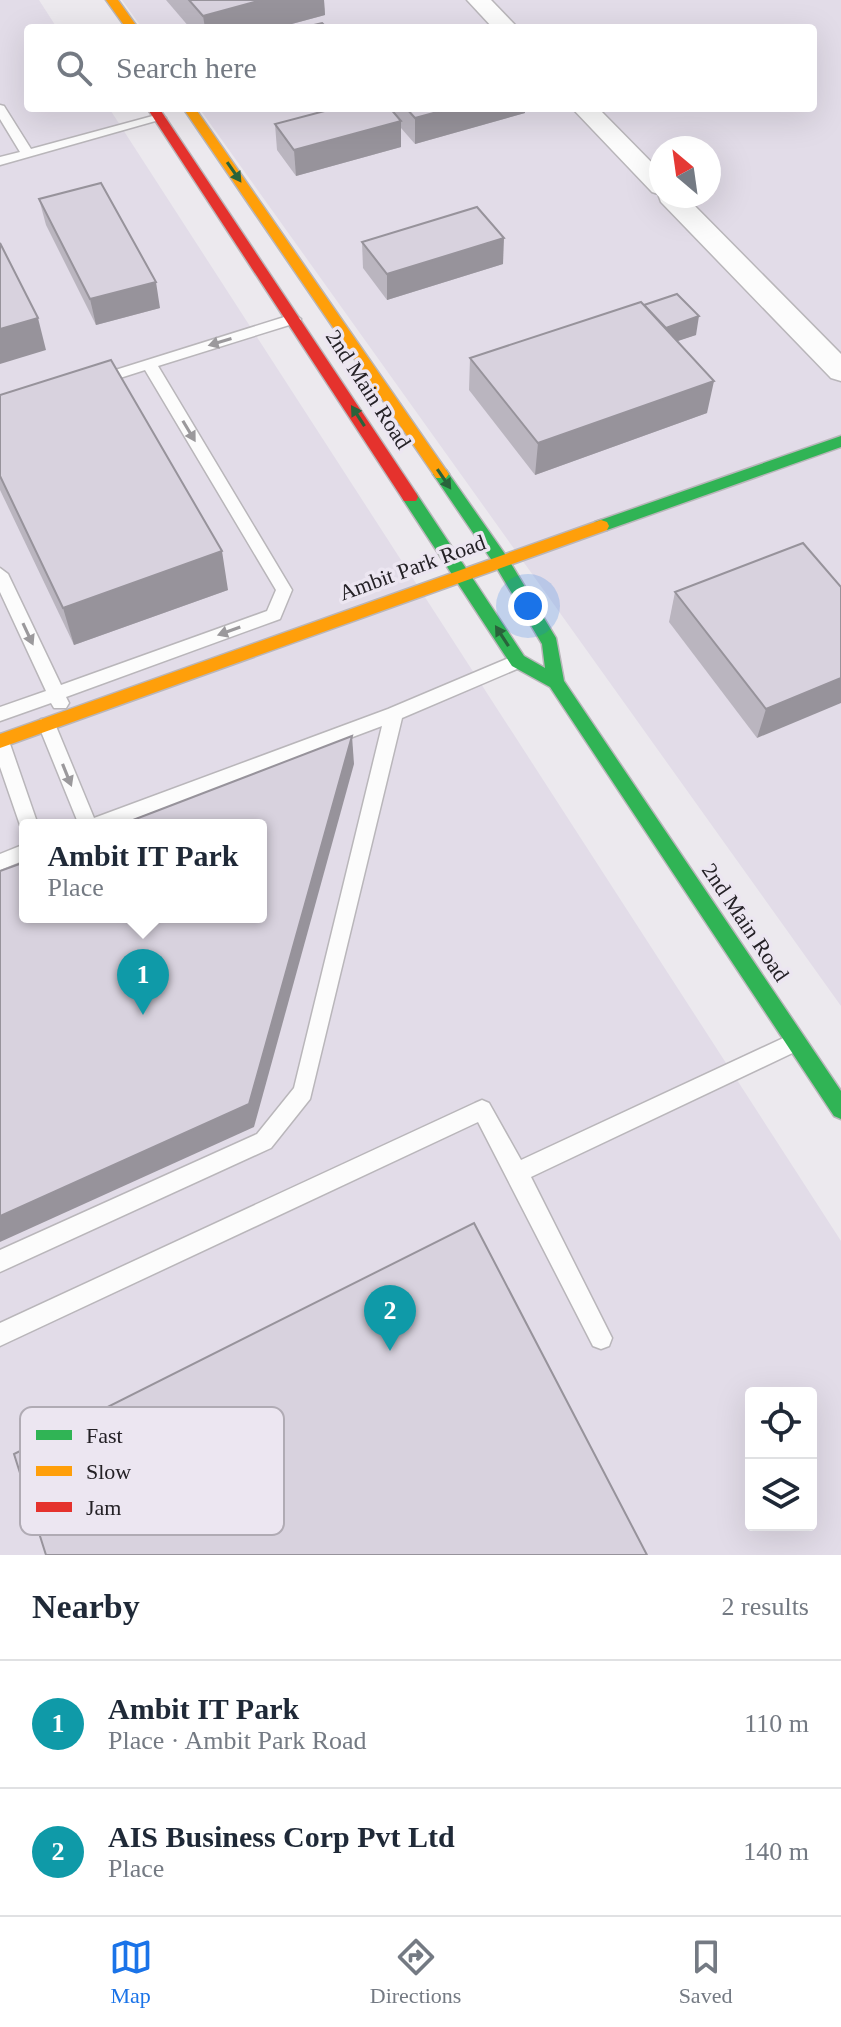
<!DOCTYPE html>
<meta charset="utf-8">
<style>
:root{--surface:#fff;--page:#f6f6f7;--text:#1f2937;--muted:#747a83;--line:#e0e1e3;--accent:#1a73e8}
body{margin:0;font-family:Georgia,serif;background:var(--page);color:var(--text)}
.controls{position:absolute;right:24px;bottom:24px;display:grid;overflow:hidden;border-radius:8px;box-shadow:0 8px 32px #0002}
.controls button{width:72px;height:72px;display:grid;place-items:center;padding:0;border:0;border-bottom:2px solid var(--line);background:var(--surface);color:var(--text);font:40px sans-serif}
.compass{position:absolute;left:649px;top:136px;width:72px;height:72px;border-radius:50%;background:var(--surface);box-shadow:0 8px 32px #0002;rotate:331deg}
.you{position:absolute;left:528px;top:606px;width:28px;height:28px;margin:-20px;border:6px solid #fff;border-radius:50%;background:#1a73e8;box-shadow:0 0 0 12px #1a73e833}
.badge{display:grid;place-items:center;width:52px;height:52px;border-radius:50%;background:var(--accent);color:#fff;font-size:26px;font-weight:700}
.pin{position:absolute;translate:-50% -66px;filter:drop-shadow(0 2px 4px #0008)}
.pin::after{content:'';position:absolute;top:42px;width:28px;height:24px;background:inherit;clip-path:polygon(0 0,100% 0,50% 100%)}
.popup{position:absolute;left:19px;top:819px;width:248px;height:104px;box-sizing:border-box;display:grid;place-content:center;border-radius:8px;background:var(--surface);filter:drop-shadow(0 2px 6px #0005);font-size:26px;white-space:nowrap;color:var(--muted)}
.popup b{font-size:30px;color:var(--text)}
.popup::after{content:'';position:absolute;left:50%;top:100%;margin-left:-16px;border:16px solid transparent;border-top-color:var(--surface)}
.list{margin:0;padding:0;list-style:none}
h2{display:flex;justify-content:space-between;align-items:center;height:104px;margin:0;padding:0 32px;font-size:34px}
h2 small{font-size:26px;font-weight:400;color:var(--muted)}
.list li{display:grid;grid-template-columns:52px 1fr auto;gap:24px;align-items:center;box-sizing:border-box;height:128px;padding:0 32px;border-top:2px solid var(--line)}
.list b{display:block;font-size:30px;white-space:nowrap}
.list p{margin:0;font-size:26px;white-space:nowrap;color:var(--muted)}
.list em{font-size:26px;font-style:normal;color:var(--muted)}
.icon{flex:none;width:44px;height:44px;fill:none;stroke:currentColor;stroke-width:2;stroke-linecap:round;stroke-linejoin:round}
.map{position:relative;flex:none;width:841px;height:1555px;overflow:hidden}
.search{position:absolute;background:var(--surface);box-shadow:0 8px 32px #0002;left:24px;right:24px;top:24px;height:88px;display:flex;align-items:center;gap:20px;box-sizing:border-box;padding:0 28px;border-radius:8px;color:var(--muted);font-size:30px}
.sheet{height:360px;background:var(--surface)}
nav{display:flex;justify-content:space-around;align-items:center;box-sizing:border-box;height:112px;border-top:2px solid var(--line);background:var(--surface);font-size:22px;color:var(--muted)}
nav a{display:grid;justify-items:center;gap:4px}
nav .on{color:var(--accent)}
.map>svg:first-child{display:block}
.built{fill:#e2dce8;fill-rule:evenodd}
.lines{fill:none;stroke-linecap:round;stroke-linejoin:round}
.lane-casing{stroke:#b9b6ba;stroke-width:3}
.street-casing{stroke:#b9b6ba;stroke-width:3}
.fast-casing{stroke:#b9b6ba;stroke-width:3}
.slow-casing{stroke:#b9b6ba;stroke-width:3}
.jam-casing{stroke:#b9b6ba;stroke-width:3}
.lane{fill:#fcfcfc;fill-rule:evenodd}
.street{fill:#fcfcfc;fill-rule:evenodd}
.fast{fill:#30b455;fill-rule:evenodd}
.slow{fill:#ff9f0a;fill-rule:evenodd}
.jam{fill:#e5322d;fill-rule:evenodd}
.wall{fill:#bab5bf}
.shaded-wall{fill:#97939b}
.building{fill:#d8d2de;stroke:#97939b;stroke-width:2}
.oneway{fill:#29633b}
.oneway2{fill:#9b999c}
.labels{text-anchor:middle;stroke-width:7;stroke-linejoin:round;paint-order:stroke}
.street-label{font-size:22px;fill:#242126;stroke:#ece6f1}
.key{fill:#ece6f1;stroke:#b0abb4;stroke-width:2}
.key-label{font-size:22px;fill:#242126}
</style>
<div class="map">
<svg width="841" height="1555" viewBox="0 0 841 1555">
<rect width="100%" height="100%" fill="#ece9ee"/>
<g class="built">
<path d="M 0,0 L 39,0 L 57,28 L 28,28 L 28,108 L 109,108 L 841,1241 L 841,1555 L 0,1555 ZM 25,825 L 261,825 L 261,917 L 25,917 ZM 751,1393 L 811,1393 L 811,1525 L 751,1525 Z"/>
<path d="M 122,0 L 841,0 L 841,1006 L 199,108 L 813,108 L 813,28 L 142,28 ZM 661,148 L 709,148 L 709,196 L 661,196 Z"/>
</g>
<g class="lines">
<g class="lane-casing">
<g id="lane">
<polygon points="0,105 4,106 31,149 160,114 166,118 0,165 0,157 20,152 0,119"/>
<polygon points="294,314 301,319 299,322 158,366 292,590 280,619 66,697 69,703 66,708 54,708 51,703 0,721 0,707 46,691 0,592 0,568 8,574 61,685 267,611 276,590 145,370 98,385 91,380 93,377"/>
<polygon points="518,654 527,661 524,666 402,718 310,1099 271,1148 0,1272 0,1250 257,1134 294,1088 382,726 118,825 79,825 38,724 41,719 53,719 94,818 388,709"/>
<polygon points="0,734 6,736 9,741 38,825 25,825 25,831 20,825 0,767"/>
<polygon points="25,844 25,860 0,870 0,854"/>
<polygon points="794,1033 801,1035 804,1042 801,1049 531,1177 612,1338 609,1346 601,1349 593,1346 478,1122 0,1346 0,1323 475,1103 482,1100 489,1103 521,1160"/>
</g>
</g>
<g class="street-casing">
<g id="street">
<polygon points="467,0 491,0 518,28 493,28"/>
<polygon points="572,108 598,108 661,172 661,196 685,196 841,354 841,381 831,378 661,202 658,194 652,192"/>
</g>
</g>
<g class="fast-casing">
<g id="fast">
<polygon points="841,436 841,447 607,530 595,530 593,526 595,522"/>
<polygon points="441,469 446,470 507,557 556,638 564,681 841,1091 841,1119 834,1116 550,687 512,666 404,501 402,497 404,493 416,493 524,656 545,668 542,644 495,565 433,474"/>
</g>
</g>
<g class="slow-casing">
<g id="slow">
<polygon points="106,0 118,0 138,28 126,28"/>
<polygon points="183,108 195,108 446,470 449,474 446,478 436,478"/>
<polygon points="601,520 607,522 609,526 607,530 0,748 0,734"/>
</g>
</g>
<g class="jam-casing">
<polygon id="jam" points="147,108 159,108 416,493 418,497 416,501 404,501"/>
</g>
<use href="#lane" class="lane"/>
<use href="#street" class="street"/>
<use href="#fast" class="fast"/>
<use href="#slow" class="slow"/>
<use href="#jam" class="jam"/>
</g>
<g class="wall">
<polygon points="166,0 324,0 325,15 277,28 190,28"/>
<polygon points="336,108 525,108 525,113 415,144 401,128 401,147 296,176 277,150 275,124"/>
<polygon points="39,199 160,308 96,325 46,225"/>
<polygon points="362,242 503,264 387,300 363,268"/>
<polygon points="644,305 696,335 677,341 707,413 535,475 469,390 470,358"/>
<polygon points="0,395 228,590 74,645 0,490"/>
<polygon points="841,587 757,738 669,622 675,592"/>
</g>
<g class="shaded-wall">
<polygon points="262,0 324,0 325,15 277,28 205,28 203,16"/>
<polygon points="452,108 525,108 525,113 415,144 415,118"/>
<polygon points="401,121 401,147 296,176 294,150"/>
<polygon points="504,238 503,264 387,300 387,274"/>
<polygon points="156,282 160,308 96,325 90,299"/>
<polygon points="699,316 696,335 663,346 666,328"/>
<polygon points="38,318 46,350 0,364 0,329"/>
<polygon points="714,381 707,413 535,475 538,443"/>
<polygon points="222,551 228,590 74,645 63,608"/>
<polygon points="841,678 841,703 757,738 766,709"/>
<polygon points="352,736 354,764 254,1127 0,1242 0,1216"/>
</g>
<g class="building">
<polygon points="189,0 262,0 203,16"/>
<polygon points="322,23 327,28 301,28"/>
<polygon points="336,108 390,108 401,121 294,150 275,124"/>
<polygon points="406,108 452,108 415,118"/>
<polygon points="101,183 156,282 90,299 39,199"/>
<polygon points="477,207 504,238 387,274 362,242"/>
<polygon points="0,243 38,318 0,329"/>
<polygon points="677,294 699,316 666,328 644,305"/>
<polygon points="641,302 714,381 538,443 470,358"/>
<polygon points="111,360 222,551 63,608 0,476 0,395"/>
<polygon points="803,543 841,587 841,678 766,709 675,592"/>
<polygon points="352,736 249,1104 0,1216 0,871 25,862 25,917 261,917 261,825 120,825"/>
<polygon points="474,1223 647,1555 46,1555 14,1454"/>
</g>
<defs><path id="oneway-solid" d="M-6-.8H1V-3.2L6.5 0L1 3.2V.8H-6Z" transform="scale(2)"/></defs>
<g class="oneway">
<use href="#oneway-solid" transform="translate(234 172) rotate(55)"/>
<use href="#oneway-solid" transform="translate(358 416) rotate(-123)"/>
<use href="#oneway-solid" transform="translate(444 479) rotate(56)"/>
<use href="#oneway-solid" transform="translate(502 636) rotate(-123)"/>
</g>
<g class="oneway2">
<use href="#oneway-solid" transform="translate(220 342) rotate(163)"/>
<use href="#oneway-solid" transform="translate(189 431) rotate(59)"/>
<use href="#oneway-solid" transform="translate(229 631) rotate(160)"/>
<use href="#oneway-solid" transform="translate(28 634) rotate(65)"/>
<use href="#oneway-solid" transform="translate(67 775) rotate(68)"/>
</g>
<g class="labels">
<g class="street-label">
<text transform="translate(369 389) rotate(57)" y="8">2nd Main Road</text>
<text transform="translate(412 567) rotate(-20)" y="8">Ambit Park Road</text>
<text transform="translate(746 922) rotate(56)" y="8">2nd Main Road</text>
</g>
</g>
<rect x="20" y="1407" width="264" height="128" rx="12" class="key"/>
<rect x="36" y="1430" width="36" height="10" fill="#30b455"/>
<rect x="36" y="1466" width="36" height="10" fill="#ff9f0a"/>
<rect x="36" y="1502" width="36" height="10" fill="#e5322d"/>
<g class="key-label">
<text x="86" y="1443">Fast</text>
<text x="86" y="1479">Slow</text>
<text x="86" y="1515">Jam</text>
</g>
</svg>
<div class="controls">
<button><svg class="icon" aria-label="locate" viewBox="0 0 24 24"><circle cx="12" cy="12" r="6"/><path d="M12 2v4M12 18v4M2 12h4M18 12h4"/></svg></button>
<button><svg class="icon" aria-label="layers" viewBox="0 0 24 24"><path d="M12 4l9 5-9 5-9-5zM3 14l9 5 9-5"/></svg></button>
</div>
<svg class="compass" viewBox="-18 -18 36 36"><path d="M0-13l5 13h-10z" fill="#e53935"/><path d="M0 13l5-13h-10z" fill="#747a83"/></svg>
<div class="you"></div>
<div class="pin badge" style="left:143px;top:1015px;background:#0f9aa8">1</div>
<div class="popup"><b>Ambit IT Park</b>Place</div>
<div class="pin badge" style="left:390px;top:1351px;background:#0f9aa8">2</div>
<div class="search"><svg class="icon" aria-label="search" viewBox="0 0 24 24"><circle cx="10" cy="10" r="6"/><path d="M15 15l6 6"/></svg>Search here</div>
</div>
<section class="sheet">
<h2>Nearby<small>2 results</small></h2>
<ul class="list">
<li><span class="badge" style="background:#0f9aa8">1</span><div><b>Ambit IT Park</b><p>Place · Ambit Park Road</p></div><em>110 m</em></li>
<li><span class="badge" style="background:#0f9aa8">2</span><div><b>AIS Business Corp Pvt Ltd</b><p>Place</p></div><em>140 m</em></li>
</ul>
</section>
<nav>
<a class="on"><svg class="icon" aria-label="map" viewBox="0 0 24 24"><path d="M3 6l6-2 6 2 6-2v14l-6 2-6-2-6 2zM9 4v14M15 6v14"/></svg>Map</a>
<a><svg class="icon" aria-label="directions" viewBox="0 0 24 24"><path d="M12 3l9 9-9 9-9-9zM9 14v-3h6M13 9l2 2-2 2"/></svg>Directions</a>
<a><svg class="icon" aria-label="saved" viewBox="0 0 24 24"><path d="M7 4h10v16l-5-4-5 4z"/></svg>Saved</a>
</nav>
